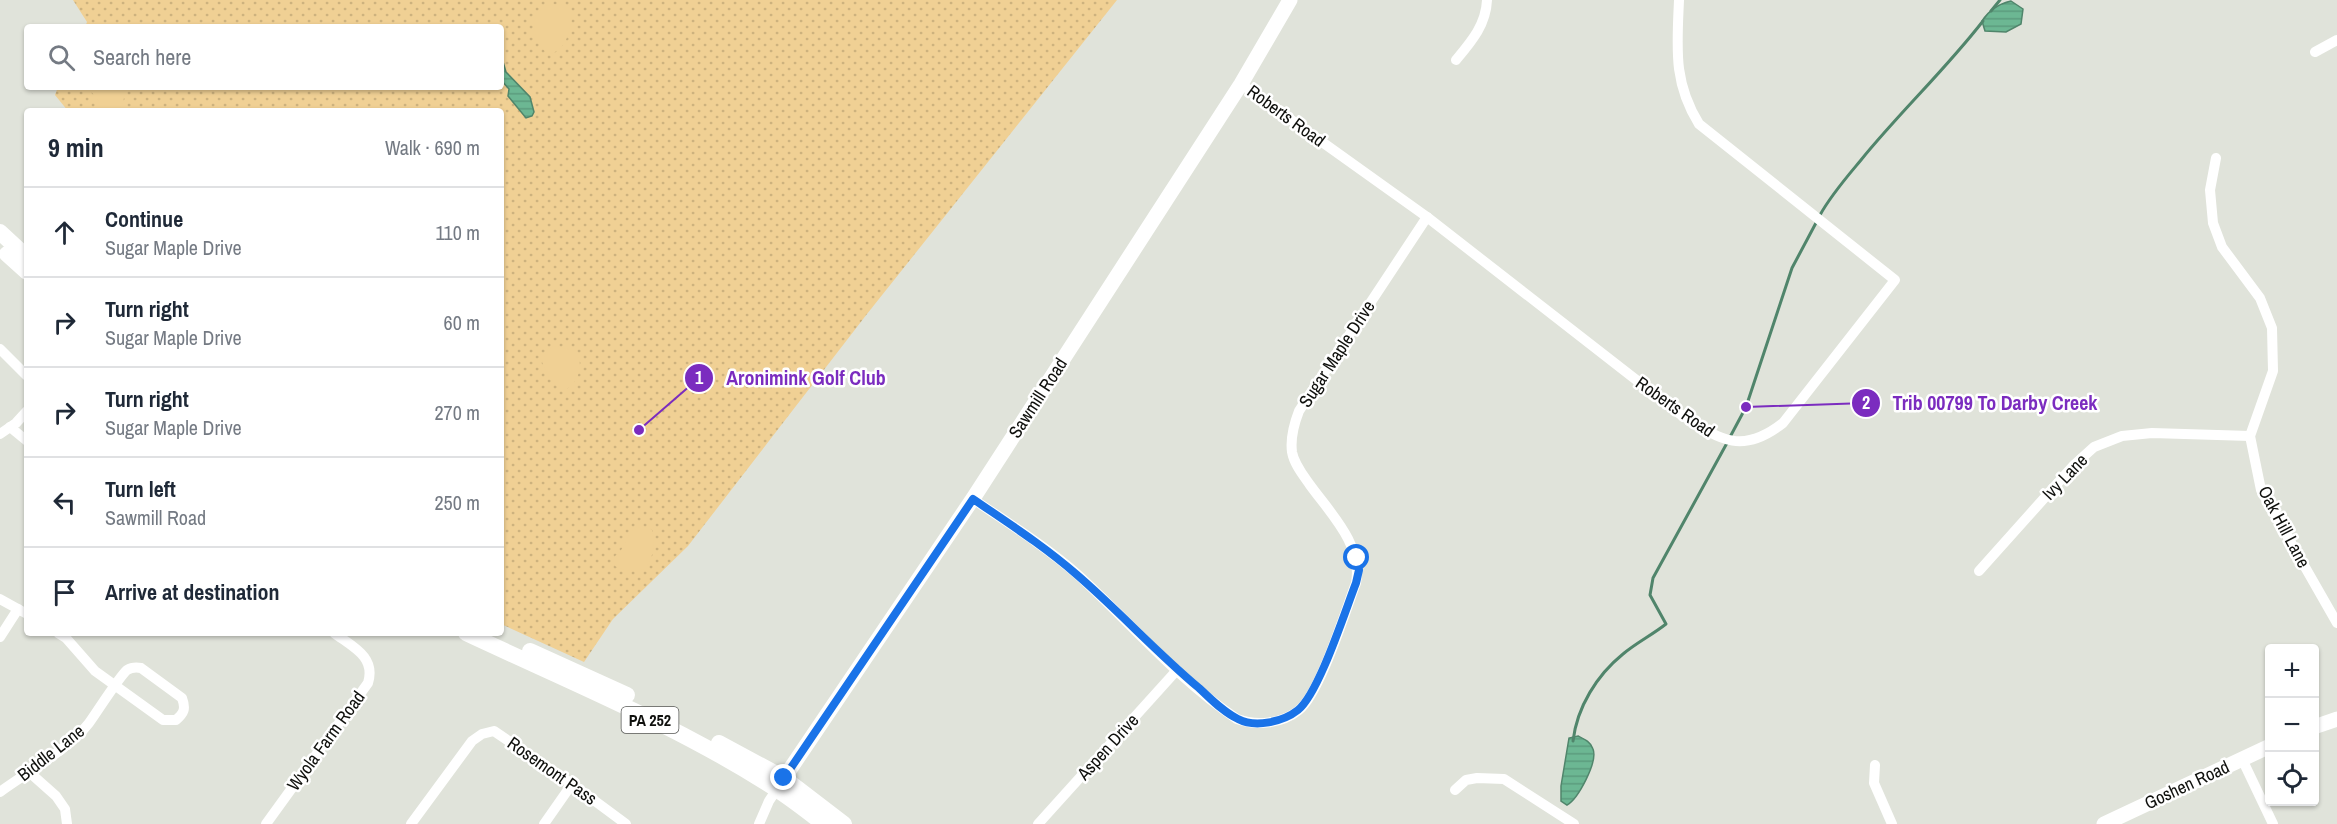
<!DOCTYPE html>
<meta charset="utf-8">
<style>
:root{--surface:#fff;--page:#f6f6f7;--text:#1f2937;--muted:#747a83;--line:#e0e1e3}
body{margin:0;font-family:"Archivo Narrow",sans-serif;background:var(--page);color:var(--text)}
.controls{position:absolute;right:18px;bottom:18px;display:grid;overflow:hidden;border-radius:6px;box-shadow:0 2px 4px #0004}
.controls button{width:54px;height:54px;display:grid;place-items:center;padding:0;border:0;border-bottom:2px solid var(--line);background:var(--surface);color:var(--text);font:30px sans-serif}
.stop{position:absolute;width:18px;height:18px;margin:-14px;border:4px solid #1a73e8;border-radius:50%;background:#fff}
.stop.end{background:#1a73e8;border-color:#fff;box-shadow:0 2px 6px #0008}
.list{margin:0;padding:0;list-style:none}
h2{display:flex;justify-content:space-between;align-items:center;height:78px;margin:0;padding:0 24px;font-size:26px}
h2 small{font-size:20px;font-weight:400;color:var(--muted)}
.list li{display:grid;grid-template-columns:39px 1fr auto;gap:18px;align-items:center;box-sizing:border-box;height:90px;padding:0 24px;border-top:2px solid var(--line)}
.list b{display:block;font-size:22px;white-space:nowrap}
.list p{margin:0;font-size:20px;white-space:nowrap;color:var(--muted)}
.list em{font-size:20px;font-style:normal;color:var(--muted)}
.icon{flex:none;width:33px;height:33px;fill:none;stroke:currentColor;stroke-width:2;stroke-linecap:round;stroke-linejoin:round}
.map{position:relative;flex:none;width:2337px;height:824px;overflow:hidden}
.search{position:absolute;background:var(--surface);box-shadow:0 2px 4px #0004;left:24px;top:24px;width:480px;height:66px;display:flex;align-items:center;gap:15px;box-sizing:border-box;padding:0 21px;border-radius:6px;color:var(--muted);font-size:22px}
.panel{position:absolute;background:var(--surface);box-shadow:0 2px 4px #0004;left:24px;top:108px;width:480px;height:528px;border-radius:6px}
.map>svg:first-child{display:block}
.grass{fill:url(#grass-dots)}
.green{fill:#f0d094}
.water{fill:url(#water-rules);stroke:#50856b;stroke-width:1.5}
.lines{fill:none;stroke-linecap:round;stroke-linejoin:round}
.stream{stroke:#50856b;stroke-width:3}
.street{stroke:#fff;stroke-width:10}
.secondary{stroke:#fff;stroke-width:15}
.primary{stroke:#fff;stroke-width:16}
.route{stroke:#1a73e8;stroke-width:8}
.labels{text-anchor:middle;stroke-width:5;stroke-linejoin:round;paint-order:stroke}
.shield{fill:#fff;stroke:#575856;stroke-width:1.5}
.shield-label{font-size:16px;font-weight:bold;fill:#0f100d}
.street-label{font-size:18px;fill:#0f100d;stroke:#fff}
.leader{fill:none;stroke:#7b2cbf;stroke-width:2}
.callout-dot{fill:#7b2cbf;stroke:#fff;stroke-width:2}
.mark-label{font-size:18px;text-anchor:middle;font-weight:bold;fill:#fff}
.callout-label{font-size:20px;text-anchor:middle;font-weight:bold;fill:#7b2cbf;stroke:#fff;stroke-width:5;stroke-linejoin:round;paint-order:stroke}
</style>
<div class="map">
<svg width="2337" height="824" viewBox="0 0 2337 824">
<defs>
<pattern id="grass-dots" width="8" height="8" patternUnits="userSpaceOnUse" patternTransform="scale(1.5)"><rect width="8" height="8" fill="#f0d094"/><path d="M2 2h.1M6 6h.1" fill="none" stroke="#cdb27e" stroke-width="1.8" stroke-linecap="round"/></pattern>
<pattern id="water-rules" width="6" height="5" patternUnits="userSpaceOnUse" patternTransform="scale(1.5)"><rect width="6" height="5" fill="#6cb793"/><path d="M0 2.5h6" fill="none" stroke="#5c9c7e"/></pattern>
</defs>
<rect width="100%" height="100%" fill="#e0e3da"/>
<polygon class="grass" points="73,0 1117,0 867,314 688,546 613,619 584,662 501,624 501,111 68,111 55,95 58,87 501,87 501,27 85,27 87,22"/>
<g class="green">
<path d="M 550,4 L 564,5 L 572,16 C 570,31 566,50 550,54 C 535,48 531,26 537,12 Z"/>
<polygon points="88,87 126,87 123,103 119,109 109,110 101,105"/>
<path d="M 555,346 L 576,351 C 584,364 579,383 565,390 L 549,378 L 542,362 L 548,349 Z"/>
<path d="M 636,527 L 649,528 L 652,530 C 655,545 654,556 645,569 C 636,572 623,571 615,566 L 615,556 C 627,548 624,535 636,527 Z"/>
</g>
<g class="water">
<path d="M 2011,1 L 2023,9 L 2021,24 L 2006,32 L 1985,31 L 1982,21 C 1989,10 1998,4 2011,1 Z"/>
<polygon points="501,55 506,72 530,97 534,112 532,116 526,118 508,96 509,89 501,80"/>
<path d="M 1578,736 C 1584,739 1591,742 1593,749 C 1598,762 1578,799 1567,805 L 1561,801 L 1561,786 L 1569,738 Z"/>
</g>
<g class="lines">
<g class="stream">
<polyline points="1991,11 2000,0"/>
<path d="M 1820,215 C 1831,195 1846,178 1861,160 C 1900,112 1945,70 1983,21"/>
<polyline points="1730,437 1746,407 1792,268 1817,221"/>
<path d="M 1573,741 C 1577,707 1597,675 1623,654 C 1636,643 1652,635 1666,624 L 1650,595 L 1653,578 L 1727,443"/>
</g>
<g class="street">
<polyline points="2315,52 2337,40"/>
<path d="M 1456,60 C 1471,42 1486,25 1487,0"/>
<path d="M 1241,84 L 1427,217 L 1680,414 C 1719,439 1741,456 1783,423 L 1895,280 L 1699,124 C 1673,82 1677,48 1679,0"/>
<polyline points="2216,158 2210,190 2213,223 2222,247 2260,298 2272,328 2273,371 2250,436 2261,490 2337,623"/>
<polyline points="0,349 27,376"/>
<polyline points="10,427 27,441"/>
<polyline points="0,434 16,423 27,411"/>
<path d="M 973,499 C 1008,523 1045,546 1077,574 C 1130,622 1177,679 1237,719 C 1256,726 1282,724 1299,710 C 1320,693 1345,612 1356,583 C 1363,545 1331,514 1310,485 C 1303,475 1294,464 1292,452 C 1290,437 1294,424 1299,411 L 1427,217"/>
<polyline points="1979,571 2073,466 2094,447 2122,436 2152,433 2250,436"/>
<polyline points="0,599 27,614"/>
<polyline points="0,637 18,609"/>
<polyline points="2242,759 2273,824"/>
<polyline points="1875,765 1874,783 1892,824"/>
<polyline points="29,772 56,796 65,809 67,824"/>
<polyline points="1455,790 1466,780 1477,778 1504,779 1574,824"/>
<path d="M 0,792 C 26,773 70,748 89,723 C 97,712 119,677 127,670 C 132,667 136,667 141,668 L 182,698 C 186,709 184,713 176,720 L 163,720 L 95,671 L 66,638 L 58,633"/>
<path d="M 266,824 L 368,683 C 376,657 353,647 334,633"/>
<polyline points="411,824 472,741 482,734 494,731 572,784 626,824"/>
<polyline points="544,824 572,784"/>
<polyline points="759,824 769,801 777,789"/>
<polyline points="1038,824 1177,670"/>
</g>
<g class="secondary">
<polyline points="2314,727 2337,719"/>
<polyline points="778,787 974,497 1241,84 1290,0"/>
<polyline points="2104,824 2270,746"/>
</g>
<g class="primary">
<polyline points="0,232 27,257"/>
<polyline points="7,254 27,272"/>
<path d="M 466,633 C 570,682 679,726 776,789 C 792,799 808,812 824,824"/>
<polyline points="530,651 627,695"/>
<polyline points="719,743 784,778 844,824"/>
</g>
</g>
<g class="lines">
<path class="route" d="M 784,778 L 973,499 C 1008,523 1044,546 1076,574 C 1118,610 1156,652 1199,688 C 1211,699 1223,712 1238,719 C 1255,728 1283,722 1298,710 C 1319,693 1345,611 1356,583 L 1359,570 L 1357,558"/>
</g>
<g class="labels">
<rect class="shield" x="621.5" y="707" width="57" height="26" rx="4.5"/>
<g class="shield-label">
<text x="650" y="726">PA 252</text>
</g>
<g class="street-label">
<text transform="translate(1286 116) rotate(36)" y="6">Roberts Road</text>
<text transform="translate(1337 354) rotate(-57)" y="6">Sugar Maple Drive</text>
<text transform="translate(1038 398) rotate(-57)" y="6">Sawmill Road</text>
<text transform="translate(1675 407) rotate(35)" y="6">Roberts Road</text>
<text transform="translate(2065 477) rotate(-46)" y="6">Ivy Lane</text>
<text transform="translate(2284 527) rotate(62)" y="6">Oak Hill Lane</text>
<text transform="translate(326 741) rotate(-54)" y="6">Wyola Farm Road</text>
<text transform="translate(1108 747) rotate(-48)" y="6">Aspen Drive</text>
<text transform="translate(51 753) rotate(-38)" y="6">Biddle Lane</text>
<text transform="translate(552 771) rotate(35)" y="6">Rosemont Pass</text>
<text transform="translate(2187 785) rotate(-25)" y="6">Goshen Road</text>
</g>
</g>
<path class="leader" d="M639 430L699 378M1746 407L1866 403"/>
<g class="callout-dot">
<circle cx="639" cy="430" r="6"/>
<circle cx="1746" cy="407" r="6"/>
<circle cx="699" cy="378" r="15"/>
<circle cx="1866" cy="403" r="15"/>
</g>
<g class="mark-label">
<text x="699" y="384">1</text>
<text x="1866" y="409">2</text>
</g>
<g class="callout-label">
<text x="806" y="385">Aronimink Golf Club</text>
<text x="1995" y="410">Trib 00799 To Darby Creek</text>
</g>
</svg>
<div class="controls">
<button>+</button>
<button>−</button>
<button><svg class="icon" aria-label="locate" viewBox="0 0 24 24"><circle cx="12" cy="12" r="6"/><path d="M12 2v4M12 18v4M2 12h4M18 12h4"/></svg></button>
</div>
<div class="stop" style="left:1357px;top:558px"></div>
<div class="stop end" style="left:784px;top:778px"></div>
<div class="search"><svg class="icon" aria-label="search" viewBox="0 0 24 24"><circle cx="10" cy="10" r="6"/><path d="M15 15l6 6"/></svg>Search here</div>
<section class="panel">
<h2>9 min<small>Walk · 690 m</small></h2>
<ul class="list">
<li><svg class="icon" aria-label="ahead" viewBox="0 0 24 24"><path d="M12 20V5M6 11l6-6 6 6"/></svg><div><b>Continue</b><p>Sugar Maple Drive</p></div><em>110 m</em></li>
<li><svg class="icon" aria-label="right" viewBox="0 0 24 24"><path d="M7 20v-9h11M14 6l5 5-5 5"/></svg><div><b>Turn right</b><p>Sugar Maple Drive</p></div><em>60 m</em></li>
<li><svg class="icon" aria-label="right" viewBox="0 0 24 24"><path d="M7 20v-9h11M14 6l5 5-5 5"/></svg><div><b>Turn right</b><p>Sugar Maple Drive</p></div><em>270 m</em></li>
<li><svg class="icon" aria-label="left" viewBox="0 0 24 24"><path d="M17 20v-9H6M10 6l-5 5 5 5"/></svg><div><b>Turn left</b><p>Sawmill Road</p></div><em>250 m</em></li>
<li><svg class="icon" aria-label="arrive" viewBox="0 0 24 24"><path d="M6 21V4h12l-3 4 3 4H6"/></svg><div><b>Arrive at destination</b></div></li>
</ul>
</section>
</div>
